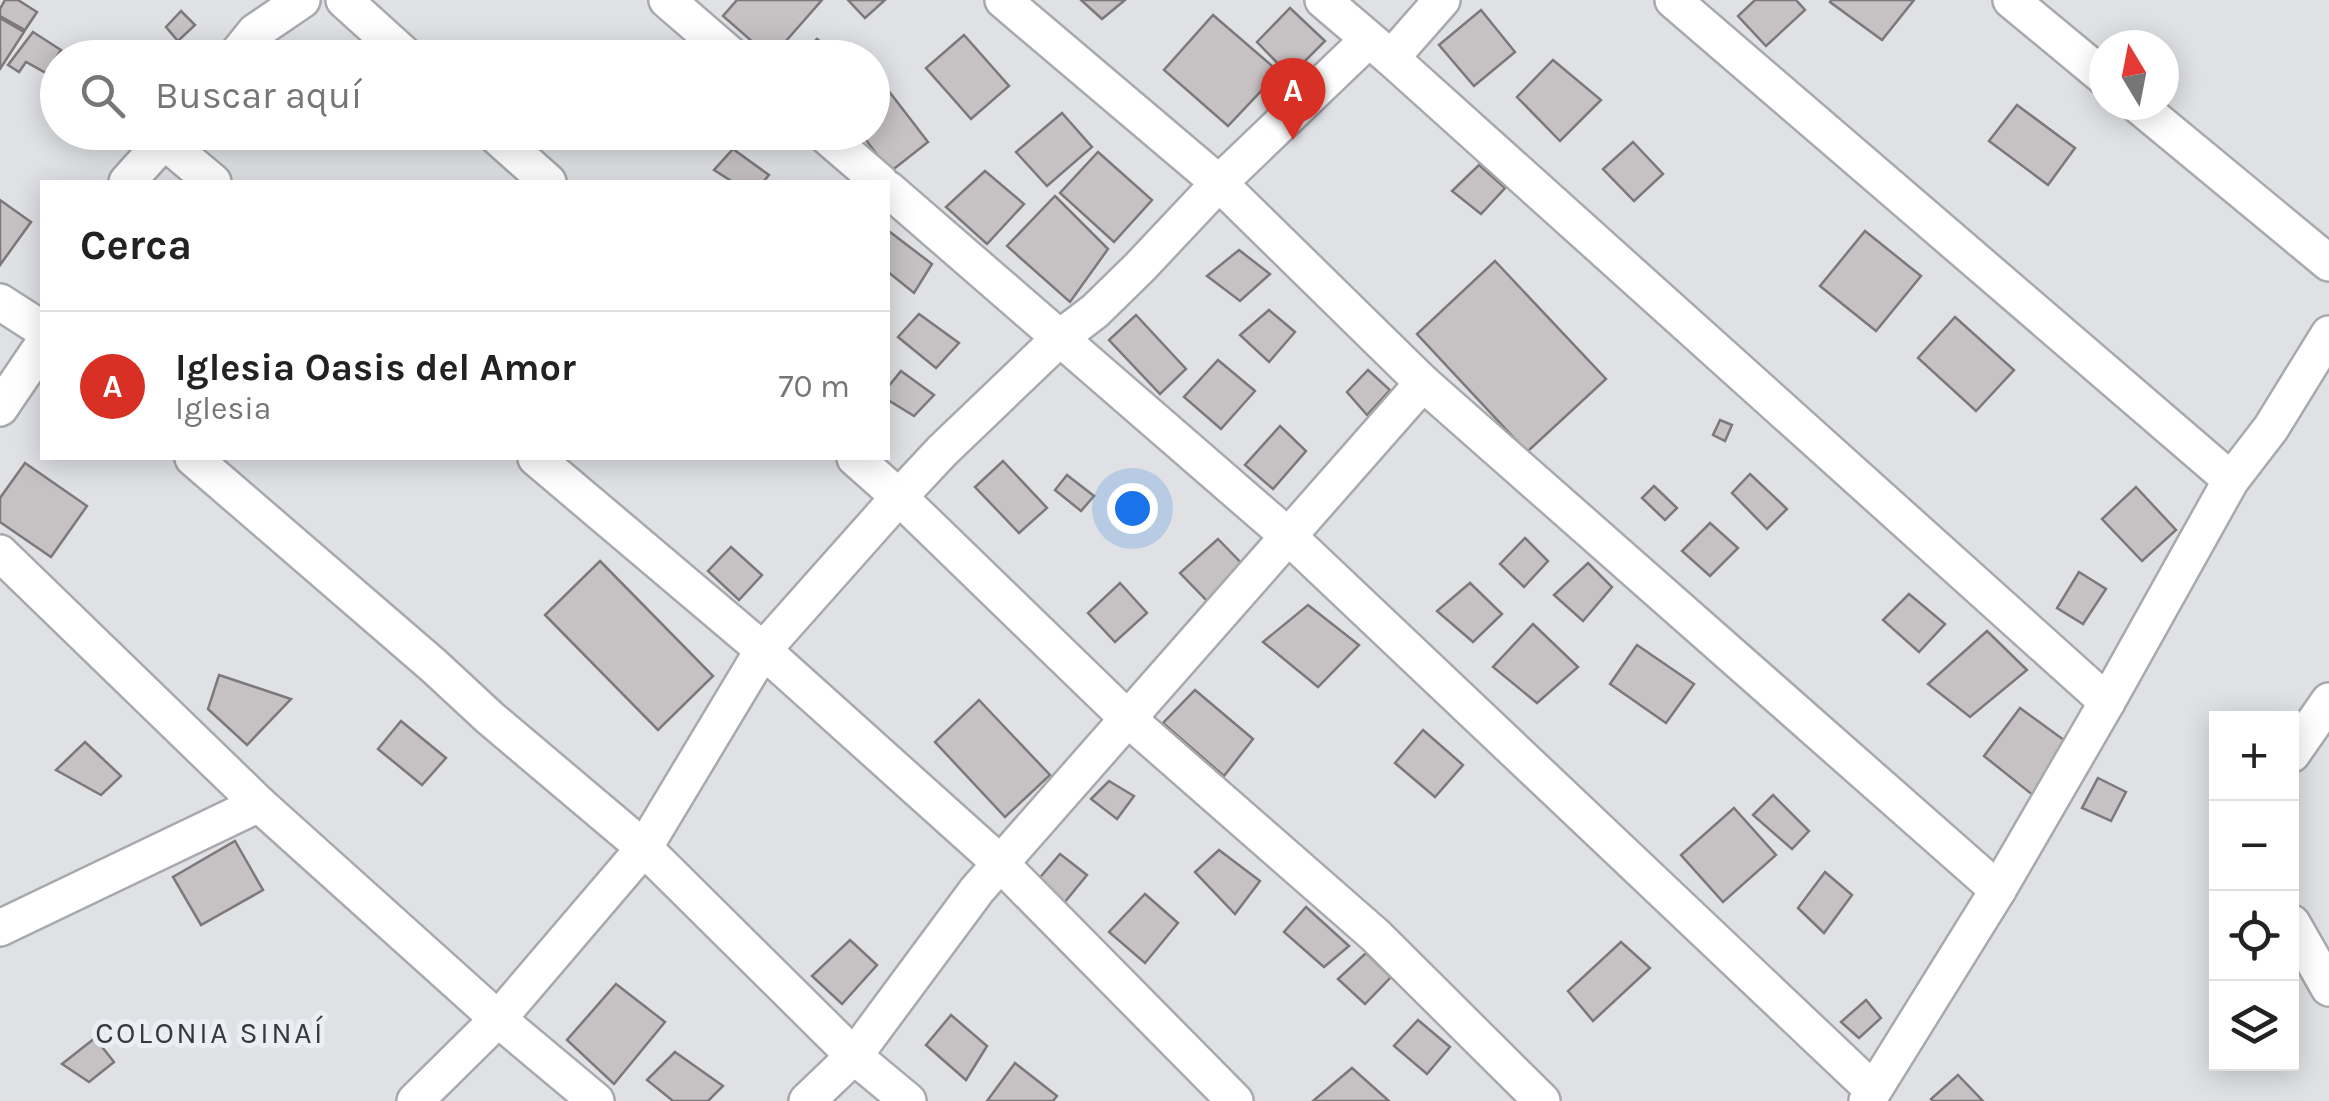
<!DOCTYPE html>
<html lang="es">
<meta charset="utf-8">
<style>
:root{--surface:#fff;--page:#f2f2f2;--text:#222;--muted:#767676;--line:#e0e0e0;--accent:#d93025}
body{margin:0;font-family:Karla,sans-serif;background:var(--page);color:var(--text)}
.controls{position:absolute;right:30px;bottom:30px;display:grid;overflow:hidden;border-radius:0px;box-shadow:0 5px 25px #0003}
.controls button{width:90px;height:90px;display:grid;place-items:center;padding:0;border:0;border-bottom:2px solid var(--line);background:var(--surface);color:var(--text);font:50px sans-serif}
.compass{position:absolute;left:2089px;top:30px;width:90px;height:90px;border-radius:50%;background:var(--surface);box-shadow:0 5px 25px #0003;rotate:350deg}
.you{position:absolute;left:1132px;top:508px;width:35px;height:35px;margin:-25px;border:8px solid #fff;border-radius:50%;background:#1a73e8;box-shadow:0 0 0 15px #1a73e833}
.badge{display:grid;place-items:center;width:65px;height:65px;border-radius:50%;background:var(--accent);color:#fff;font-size:32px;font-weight:700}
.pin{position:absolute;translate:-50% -82px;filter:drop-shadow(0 2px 5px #0008)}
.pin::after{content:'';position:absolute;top:52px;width:35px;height:30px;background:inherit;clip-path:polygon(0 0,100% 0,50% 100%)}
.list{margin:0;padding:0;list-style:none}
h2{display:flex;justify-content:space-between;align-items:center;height:130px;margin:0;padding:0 40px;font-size:42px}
h2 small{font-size:32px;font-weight:400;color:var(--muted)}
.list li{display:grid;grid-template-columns:65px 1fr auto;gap:30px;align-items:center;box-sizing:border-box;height:150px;padding:0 40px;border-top:2px solid var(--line)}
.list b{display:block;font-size:38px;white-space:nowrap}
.list p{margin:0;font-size:32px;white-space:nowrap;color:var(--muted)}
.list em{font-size:32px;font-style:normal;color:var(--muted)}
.icon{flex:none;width:55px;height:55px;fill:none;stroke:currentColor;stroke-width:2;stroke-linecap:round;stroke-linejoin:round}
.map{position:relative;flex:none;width:2329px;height:1101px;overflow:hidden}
.search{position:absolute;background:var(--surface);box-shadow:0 5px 25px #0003;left:40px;top:40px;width:850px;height:110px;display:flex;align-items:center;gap:25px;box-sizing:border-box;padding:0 35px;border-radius:55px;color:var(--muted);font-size:38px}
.panel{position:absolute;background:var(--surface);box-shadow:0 5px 25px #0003;left:40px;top:180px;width:850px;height:280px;border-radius:0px}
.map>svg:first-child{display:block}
.building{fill:#c6c1c3;stroke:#7d787a;stroke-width:2.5}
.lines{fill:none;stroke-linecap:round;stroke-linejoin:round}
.street-casing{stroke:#a7a9ad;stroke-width:40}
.street{stroke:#fff;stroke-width:35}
.labels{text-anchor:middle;stroke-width:10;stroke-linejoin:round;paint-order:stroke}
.neighbourhood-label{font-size:30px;letter-spacing:2.5px;fill:#37393c;stroke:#eceef3}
</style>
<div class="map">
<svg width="2329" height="1101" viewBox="0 0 2329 1101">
<rect width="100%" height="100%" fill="#dfe1e5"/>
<g class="building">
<polygon points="5,0 18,0 37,12 25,30 0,16 0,9"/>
<polygon points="737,0 822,0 771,58 723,16"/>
<polygon points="848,0 885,0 865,18"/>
<polygon points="1081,0 1125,0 1102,19"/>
<polygon points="1755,0 1796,0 1805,10 1766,46 1738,16"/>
<polygon points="1831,0 1914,0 1882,40 1830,2"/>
<polygon points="1290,8 1325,41 1290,76 1257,42"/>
<polygon points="1481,10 1515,52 1474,86 1439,45"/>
<polygon points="181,11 195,25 178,41 166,27"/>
<polygon points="1213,15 1279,72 1228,126 1164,70"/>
<polygon points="0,18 24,32 0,69"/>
<polygon points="33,32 61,50 46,73 26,62 19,72 8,65"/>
<polygon points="964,35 1009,86 971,119 926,68"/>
<polygon points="817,39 840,58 799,58"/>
<polygon points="1553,60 1601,100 1560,141 1517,97"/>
<polygon points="888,90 928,142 890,172 860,132 872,132 872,102"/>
<polygon points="2017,105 2075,148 2048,185 1989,141"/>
<polygon points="1062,113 1092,147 1047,186 1016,152"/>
<polygon points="1633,142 1663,174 1634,201 1603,169"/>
<polygon points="733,149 769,175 763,182 733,182 714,170"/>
<polygon points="1098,152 1152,200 1114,242 1060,193"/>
<polygon points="1479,165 1505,188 1481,214 1452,191"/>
<polygon points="985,171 1024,204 987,244 946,207"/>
<polygon points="1055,196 1108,249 1070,302 1007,246"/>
<polygon points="0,200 31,222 0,265"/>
<polygon points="1865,231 1921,276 1876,331 1820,286"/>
<polygon points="890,232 932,264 914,293 888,272 888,235"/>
<polygon points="1239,250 1270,274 1240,301 1207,276"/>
<polygon points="1495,261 1606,379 1527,452 1417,334"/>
<polygon points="1269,310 1295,332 1269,362 1240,335"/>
<polygon points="919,314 959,343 936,368 898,337"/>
<polygon points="1136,315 1186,369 1160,394 1109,340"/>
<polygon points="1955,317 2014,370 1976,411 1918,358"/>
<polygon points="1218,360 1255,391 1221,429 1184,397"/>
<polygon points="1368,370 1390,390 1367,415 1347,392"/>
<polygon points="901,371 934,395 914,416 888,400 888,387"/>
<polygon points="1720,420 1732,425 1725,441 1713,435"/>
<polygon points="1280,426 1306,451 1273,489 1245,465"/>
<polygon points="1003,461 1047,508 1019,533 975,487"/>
<polygon points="25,463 87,506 51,557 0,522 0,498"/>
<polygon points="1750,474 1787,509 1767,529 1732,493"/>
<polygon points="1067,475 1094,496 1081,511 1055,490"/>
<polygon points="1654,486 1677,508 1665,520 1642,498"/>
<polygon points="2136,487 2176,530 2142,561 2102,519"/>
<polygon points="1710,523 1738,548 1710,576 1682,551"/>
<polygon points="1525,538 1548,561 1524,587 1500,564"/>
<polygon points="1218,539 1250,572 1213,607 1180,573"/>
<polygon points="731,547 762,575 739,600 708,571"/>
<polygon points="600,561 713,676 658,730 545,615"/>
<polygon points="1588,563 1612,587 1583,621 1554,595"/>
<polygon points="2079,572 2106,589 2083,624 2057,608"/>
<polygon points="1120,583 1147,613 1115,642 1088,613"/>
<polygon points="1470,583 1502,614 1473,642 1437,611"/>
<polygon points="1909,594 1945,624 1919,652 1883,620"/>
<polygon points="1308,605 1359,645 1318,687 1263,642"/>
<polygon points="1533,624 1578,667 1537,703 1493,667"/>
<polygon points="1987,631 2027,670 1970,717 1928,684"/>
<polygon points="1637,645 1694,684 1666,723 1610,684"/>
<polygon points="219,675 291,699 247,745 208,709"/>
<polygon points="1195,690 1253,739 1224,776 1163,723"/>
<polygon points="979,700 1050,775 1005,817 935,742"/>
<polygon points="2020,708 2068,743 2034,796 1984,756"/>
<polygon points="401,721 446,758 422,785 378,749"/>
<polygon points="1423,730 1463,765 1435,797 1395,763"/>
<polygon points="85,742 121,776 101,795 56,770"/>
<polygon points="2098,778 2126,792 2111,821 2082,808"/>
<polygon points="1109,781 1134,796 1117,819 1091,799"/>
<polygon points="1773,795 1809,831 1792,849 1753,815"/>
<polygon points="1734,808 1776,855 1723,902 1681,855"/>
<polygon points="235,841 263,890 201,925 173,877"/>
<polygon points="1219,850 1260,881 1235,914 1195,872"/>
<polygon points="1060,854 1087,875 1064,903 1037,881"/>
<polygon points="1825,872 1852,895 1824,933 1798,908"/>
<polygon points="1145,894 1178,923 1145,963 1109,932"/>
<polygon points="1306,907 1349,946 1324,967 1284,932"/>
<polygon points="850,940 877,965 842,1004 812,976"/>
<polygon points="1621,942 1650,968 1593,1021 1568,991"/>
<polygon points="1366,953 1391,977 1365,1004 1338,979"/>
<polygon points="616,984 665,1022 614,1084 567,1040"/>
<polygon points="1866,1000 1881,1018 1859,1038 1841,1022"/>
<polygon points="951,1015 987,1046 966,1080 926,1045"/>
<polygon points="1418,1020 1450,1047 1427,1074 1394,1046"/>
<polygon points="95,1038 114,1062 89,1082 62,1064"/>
<polygon points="675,1052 723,1086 708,1101 673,1101 647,1080"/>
<polygon points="1015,1063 1057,1096 1053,1101 987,1101"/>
<polygon points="1352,1068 1389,1101 1313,1101"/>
<polygon points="1958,1075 1983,1101 1933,1101 1931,1099"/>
</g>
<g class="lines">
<g class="street-casing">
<g id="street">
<polyline points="344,0 408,58"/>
<polyline points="667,0 734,58"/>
<polyline points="1003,0 1219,183 1423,383 1998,890"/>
<polyline points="1323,0 1391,58 2107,702"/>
<polyline points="1673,0 2231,480"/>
<polyline points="2011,0 2104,77"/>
<polyline points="234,58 255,32 302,0"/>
<polyline points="1391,58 1442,0"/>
<polyline points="2138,105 2329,263"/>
<polyline points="492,132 548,182"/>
<polyline points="822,132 880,182"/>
<polyline points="164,141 213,182"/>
<polyline points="127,182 172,132"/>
<polyline points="888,189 1288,536 1873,1090"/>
<polyline points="0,302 42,329"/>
<polyline points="0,408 42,346"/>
<polyline points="193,458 434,666 490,718 644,848 854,1056 908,1101"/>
<polyline points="536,458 763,650 1000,863 1235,1101"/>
<polyline points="855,458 899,497 1127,718 1375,935 1542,1101"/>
<polyline points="0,553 259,804 498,1019 596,1101"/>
<polyline points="2292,754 2329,701"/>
<polyline points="2292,923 2329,988"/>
<polyline points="0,928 259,804"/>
<polyline points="415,1101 498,1019 644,848 763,650 899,497 942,451 1061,337 1095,311 1140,267 1219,183 1368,40"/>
<polyline points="807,1101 854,1056 977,890 1423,383"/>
<polyline points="1867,1101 1998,890 2107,702 2231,480 2271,428 2329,334"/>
</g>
</g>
<use href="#street" class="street"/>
</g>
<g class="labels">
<g class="neighbourhood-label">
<text x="210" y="1043">COLONIA SINAÍ</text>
</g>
</g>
</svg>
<div class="controls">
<button>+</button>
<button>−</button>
<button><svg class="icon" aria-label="locate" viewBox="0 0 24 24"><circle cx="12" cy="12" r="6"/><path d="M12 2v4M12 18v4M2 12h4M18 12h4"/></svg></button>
<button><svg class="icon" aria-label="layers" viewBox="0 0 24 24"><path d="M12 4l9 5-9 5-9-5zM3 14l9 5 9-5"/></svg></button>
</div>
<svg class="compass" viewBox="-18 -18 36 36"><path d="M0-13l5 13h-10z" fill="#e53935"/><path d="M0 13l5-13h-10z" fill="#767676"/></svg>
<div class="you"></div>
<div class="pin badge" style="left:1293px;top:140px">A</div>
<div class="search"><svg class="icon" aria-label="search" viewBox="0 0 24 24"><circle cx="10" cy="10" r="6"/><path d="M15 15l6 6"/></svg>Buscar aquí</div>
<section class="panel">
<h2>Cerca<small></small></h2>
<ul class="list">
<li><span class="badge">A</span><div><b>Iglesia Oasis del Amor</b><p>Iglesia</p></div><em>70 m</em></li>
</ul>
</section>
</div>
